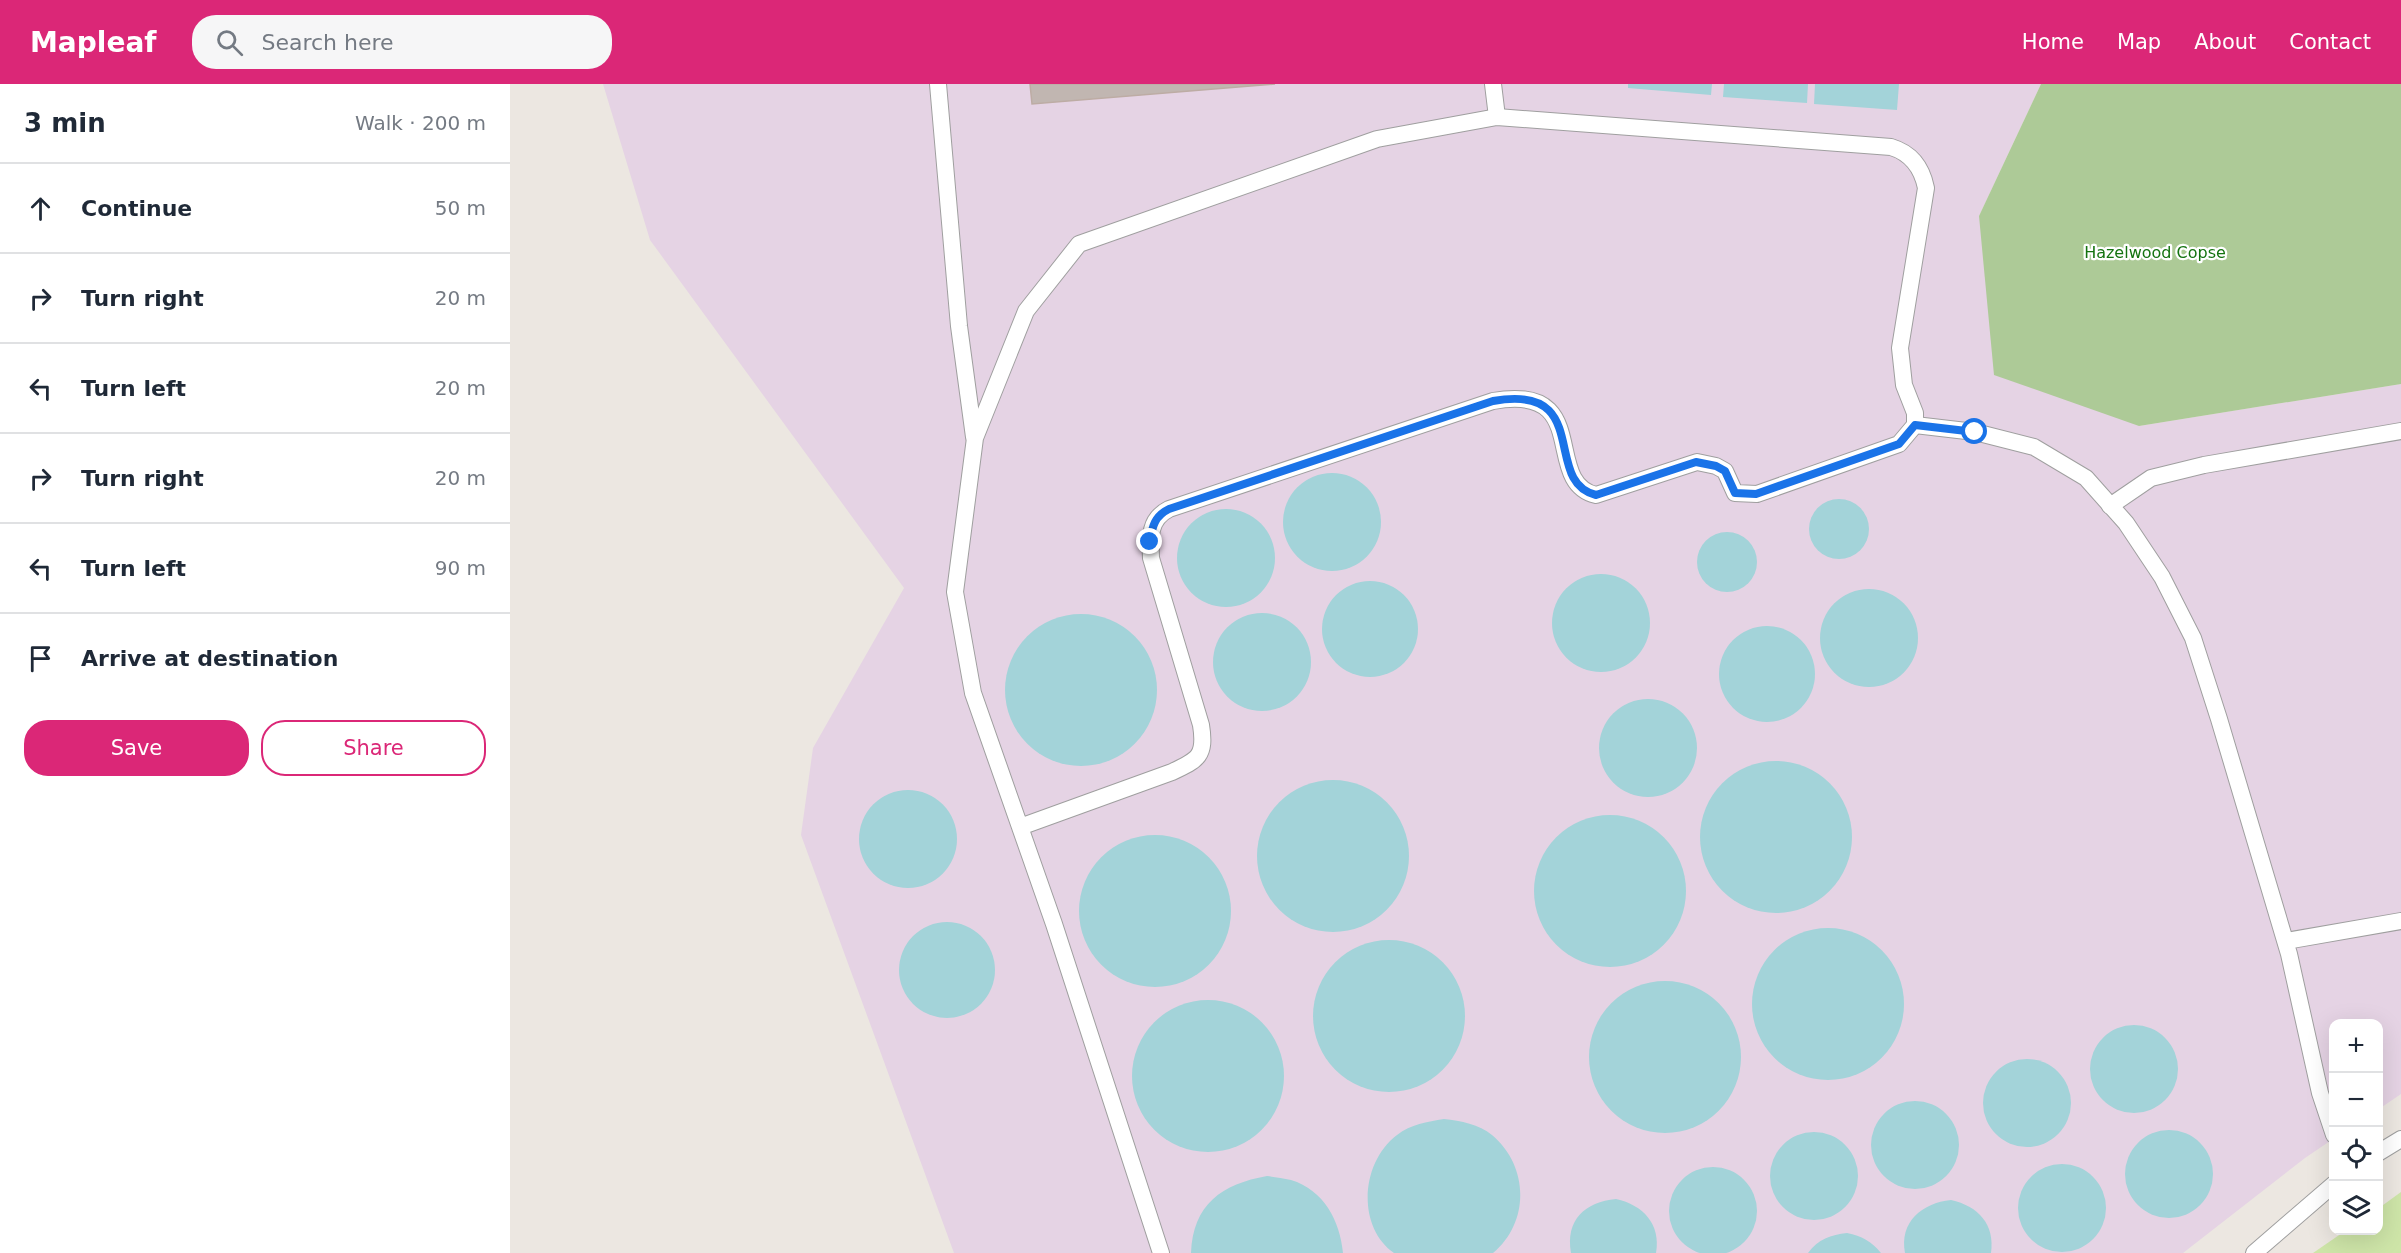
<!DOCTYPE html>
<meta charset="utf-8">
<style>
:root{--surface:#fff;--page:#f6f6f7;--text:#1f2937;--muted:#747a83;--line:#e0e1e3;--accent:#db2777}
body{margin:0;font-family:"DejaVu Sans",sans-serif;background:var(--page);color:var(--text)}
.controls{position:absolute;right:18px;bottom:18px;display:grid;overflow:hidden;border-radius:12px;box-shadow:0 6px 24px #0002}
.controls button{width:54px;height:54px;display:grid;place-items:center;padding:0;border:0;border-bottom:2px solid var(--line);background:var(--surface);color:var(--text);font:30px sans-serif}
.stop{position:absolute;width:18px;height:18px;margin:-14px;border:4px solid #1a73e8;border-radius:50%;background:#fff}
.stop.end{background:#1a73e8;border-color:#fff;box-shadow:0 2px 6px #0008}
.list{margin:0;padding:0;list-style:none}
h2{display:flex;justify-content:space-between;align-items:center;height:78px;margin:0;padding:0 24px;font-size:26px}
h2 small{font-size:20px;font-weight:400;color:var(--muted)}
.list li{display:grid;grid-template-columns:39px 1fr auto;gap:18px;align-items:center;box-sizing:border-box;height:90px;padding:0 24px;border-top:2px solid var(--line)}
.list b{display:block;font-size:22px;white-space:nowrap}
.list em{font-size:20px;font-style:normal;color:var(--muted)}
.actions{display:flex;gap:12px;padding:18px 24px}
.actions a{flex:1;padding:14px 0;border:2px solid var(--accent);border-radius:24px;text-align:center;font-size:21px;color:var(--accent)}
.actions .main{background:var(--accent);color:#fff}
.icon{flex:none;width:33px;height:33px;fill:none;stroke:currentColor;stroke-width:2;stroke-linecap:round;stroke-linejoin:round}
.map{position:relative;flex:none;width:1891px;height:1169px;overflow:hidden}
header{display:flex;align-items:center;gap:36px;box-sizing:border-box;height:84px;padding:0 30px;background:var(--accent);color:#fff}
header strong{font-size:28px}
nav{display:flex;gap:33px;margin-inline-start:auto;font-size:21px}
.search{width:420px;height:54px;background:var(--page);display:flex;align-items:center;gap:15px;box-sizing:border-box;padding:0 21px;border-radius:24px;color:var(--muted);font-size:22px}
main{display:flex}
aside{flex:1;background:var(--surface)}
.map>svg:first-child{display:block}
.industrial{fill:#e5d3e4}
.grass{fill:#cee5a8}
.forest{fill:#adca97}
.water{fill:#a3d3d9}
.building{fill:#c1b6b1;stroke:#bdaca4;stroke-width:1.5}
.lines{fill:none;stroke-linecap:round;stroke-linejoin:round}
.service-casing{stroke:#9f9f9f;stroke-width:18}
.service{stroke:#fff;stroke-width:16}
.route{stroke:#1a73e8;stroke-width:8}
.labels{text-anchor:middle;stroke-width:4.5;stroke-linejoin:round;paint-order:stroke}
.park-label{font-size:16px;fill:#147310;stroke:#fff}
</style>
<header>
<strong>Mapleaf</strong>
<div class="search"><svg class="icon" aria-label="search" viewBox="0 0 24 24"><circle cx="10" cy="10" r="6"/><path d="M15 15l6 6"/></svg>Search here</div>
<nav><a>Home</a><a>Map</a><a>About</a><a>Contact</a></nav>
</header>
<main>
<aside>
<h2>3 min<small>Walk · 200 m</small></h2>
<ul class="list">
<li><svg class="icon" aria-label="ahead" viewBox="0 0 24 24"><path d="M12 20V5M6 11l6-6 6 6"/></svg><div><b>Continue</b></div><em>50 m</em></li>
<li><svg class="icon" aria-label="right" viewBox="0 0 24 24"><path d="M7 20v-9h11M14 6l5 5-5 5"/></svg><div><b>Turn right</b></div><em>20 m</em></li>
<li><svg class="icon" aria-label="left" viewBox="0 0 24 24"><path d="M17 20v-9H6M10 6l-5 5 5 5"/></svg><div><b>Turn left</b></div><em>20 m</em></li>
<li><svg class="icon" aria-label="right" viewBox="0 0 24 24"><path d="M7 20v-9h11M14 6l5 5-5 5"/></svg><div><b>Turn right</b></div><em>20 m</em></li>
<li><svg class="icon" aria-label="left" viewBox="0 0 24 24"><path d="M17 20v-9H6M10 6l-5 5 5 5"/></svg><div><b>Turn left</b></div><em>90 m</em></li>
<li><svg class="icon" aria-label="arrive" viewBox="0 0 24 24"><path d="M6 21V4h12l-3 4 3 4H6"/></svg><div><b>Arrive at destination</b></div></li>
</ul>
<div class="actions"><a class="main">Save</a><a>Share</a></div>
</aside>
<div class="map">
<svg width="1891" height="1169" viewBox="0 0 1891 1169">
<rect width="100%" height="100%" fill="#ece7e1"/>
<polygon class="industrial" points="93,0 1531,0 1469,132 1629,342 1891,300 1891,1010 1869,1025 1868,940 1824,940 1823,1055 1795,1074 1673,1169 444,1169 291,751 303,664 394,504 140,156"/>
<polygon class="grass" points="1891,1108 1891,1169 1803,1169 1835,1147 1868,1146 1869,1124"/>
<polygon class="forest" points="1531,0 1891,0 1891,300 1629,342 1484,291 1469,132"/>
<g class="water">
<polygon points="1118,0 1202,0 1201,11 1118,4"/>
<polygon points="1214,0 1298,0 1297,19 1213,13"/>
<polygon points="1305,0 1389,0 1387,26 1304,20"/>
<circle cx="822" cy="438" r="49"/>
<circle cx="1329" cy="445" r="30"/>
<circle cx="716" cy="474" r="49"/>
<circle cx="1217" cy="478" r="30"/>
<circle cx="1091" cy="539" r="49"/>
<circle cx="860" cy="545" r="48"/>
<circle cx="1359" cy="554" r="49"/>
<circle cx="752" cy="578" r="49"/>
<circle cx="571" cy="606" r="76"/>
<circle cx="1257" cy="590" r="48"/>
<circle cx="1138" cy="664" r="49"/>
<circle cx="1266" cy="753" r="76"/>
<circle cx="823" cy="772" r="76"/>
<circle cx="398" cy="755" r="49"/>
<circle cx="1100" cy="807" r="76"/>
<circle cx="645" cy="827" r="76"/>
<circle cx="437" cy="886" r="48"/>
<circle cx="1318" cy="920" r="76"/>
<circle cx="879" cy="932" r="76"/>
<circle cx="1155" cy="973" r="76"/>
<circle cx="698" cy="992" r="76"/>
<circle cx="1624" cy="985" r="44"/>
<circle cx="1517" cy="1019" r="44"/>
<circle cx="1405" cy="1061" r="44"/>
<path d="M 934,1035 C 951,1037 969,1040 982,1051 C 1019,1082 1020,1138 983,1169 L 884,1169 C 846,1142 851,1078 887,1051 C 901,1040 917,1038 934,1035 Z"/>
<circle cx="1659" cy="1090" r="44"/>
<circle cx="1304" cy="1092" r="44"/>
<circle cx="1552" cy="1124" r="44"/>
<circle cx="1203" cy="1127" r="44"/>
<path d="M 757,1092 C 764,1093 773,1094 781,1096 C 814,1106 830,1137 833,1169 L 681,1169 C 683,1120 712,1100 757,1092 Z"/>
<path d="M 1106,1115 C 1133,1121 1151,1140 1146,1169 L 1061,1169 C 1055,1136 1075,1118 1106,1115 Z"/>
<path d="M 1441,1116 C 1468,1122 1485,1140 1481,1169 L 1395,1169 C 1389,1138 1412,1119 1441,1116 Z"/>
<path d="M 1337,1149 C 1352,1152 1361,1157 1371,1169 L 1298,1169 C 1308,1155 1321,1151 1337,1149 Z"/>
</g>
<polygon class="building" points="520,0 765,0 522,20"/>
<g class="lines">
<g class="service-casing">
<g id="service">
<polyline points="428,0 449,242 464,353"/>
<polyline points="983,0 987,33"/>
<polyline points="1405,341 1465,348 1524,363 1576,394 1616,439 1652,493 1683,554 1709,635 1779,870 1810,1009 1824,1051"/>
<polyline points="1600,422 1641,394 1694,381 1891,347"/>
<path d="M 510,743 L 662,688 C 688,676 696,672 691,641 L 641,474 C 640,453 639,435 659,425 L 983,317 C 1084,299 1031,398 1086,411 L 1187,378 L 1206,382 L 1215,387 L 1225,409 L 1247,410 L 1389,360 L 1405,341 L 1405,329 L 1394,301 L 1390,264 L 1416,104 C 1412,84 1401,69 1381,63 L 987,33 L 867,55 L 569,160 L 516,227 L 465,354 L 445,508 L 463,609 L 544,840 L 651,1169"/>
<polyline points="1776,857 1891,837"/>
<polyline points="1868,1069 1891,1055"/>
<polyline points="1744,1169 1824,1100"/>
</g>
</g>
<use href="#service" class="service"/>
</g>
<g class="lines">
<path class="route" d="M 640,458 C 642,442 645,432 659,425 L 983,317 C 1084,299 1031,398 1086,411 L 1186,378 L 1206,382 L 1215,387 L 1225,409 L 1246,410 L 1389,360 L 1405,341 L 1465,348"/>
</g>
<g class="labels">
<g class="park-label">
<text x="1645" y="174">Hazelwood Copse</text>
</g>
</g>
</svg>
<div class="controls">
<button>+</button>
<button>−</button>
<button><svg class="icon" aria-label="locate" viewBox="0 0 24 24"><circle cx="12" cy="12" r="6"/><path d="M12 2v4M12 18v4M2 12h4M18 12h4"/></svg></button>
<button><svg class="icon" aria-label="layers" viewBox="0 0 24 24"><path d="M12 4l9 5-9 5-9-5zM3 14l9 5 9-5"/></svg></button>
</div>
<div class="stop" style="left:1465px;top:348px"></div>
<div class="stop end" style="left:640px;top:458px"></div>
</div>
</main>
